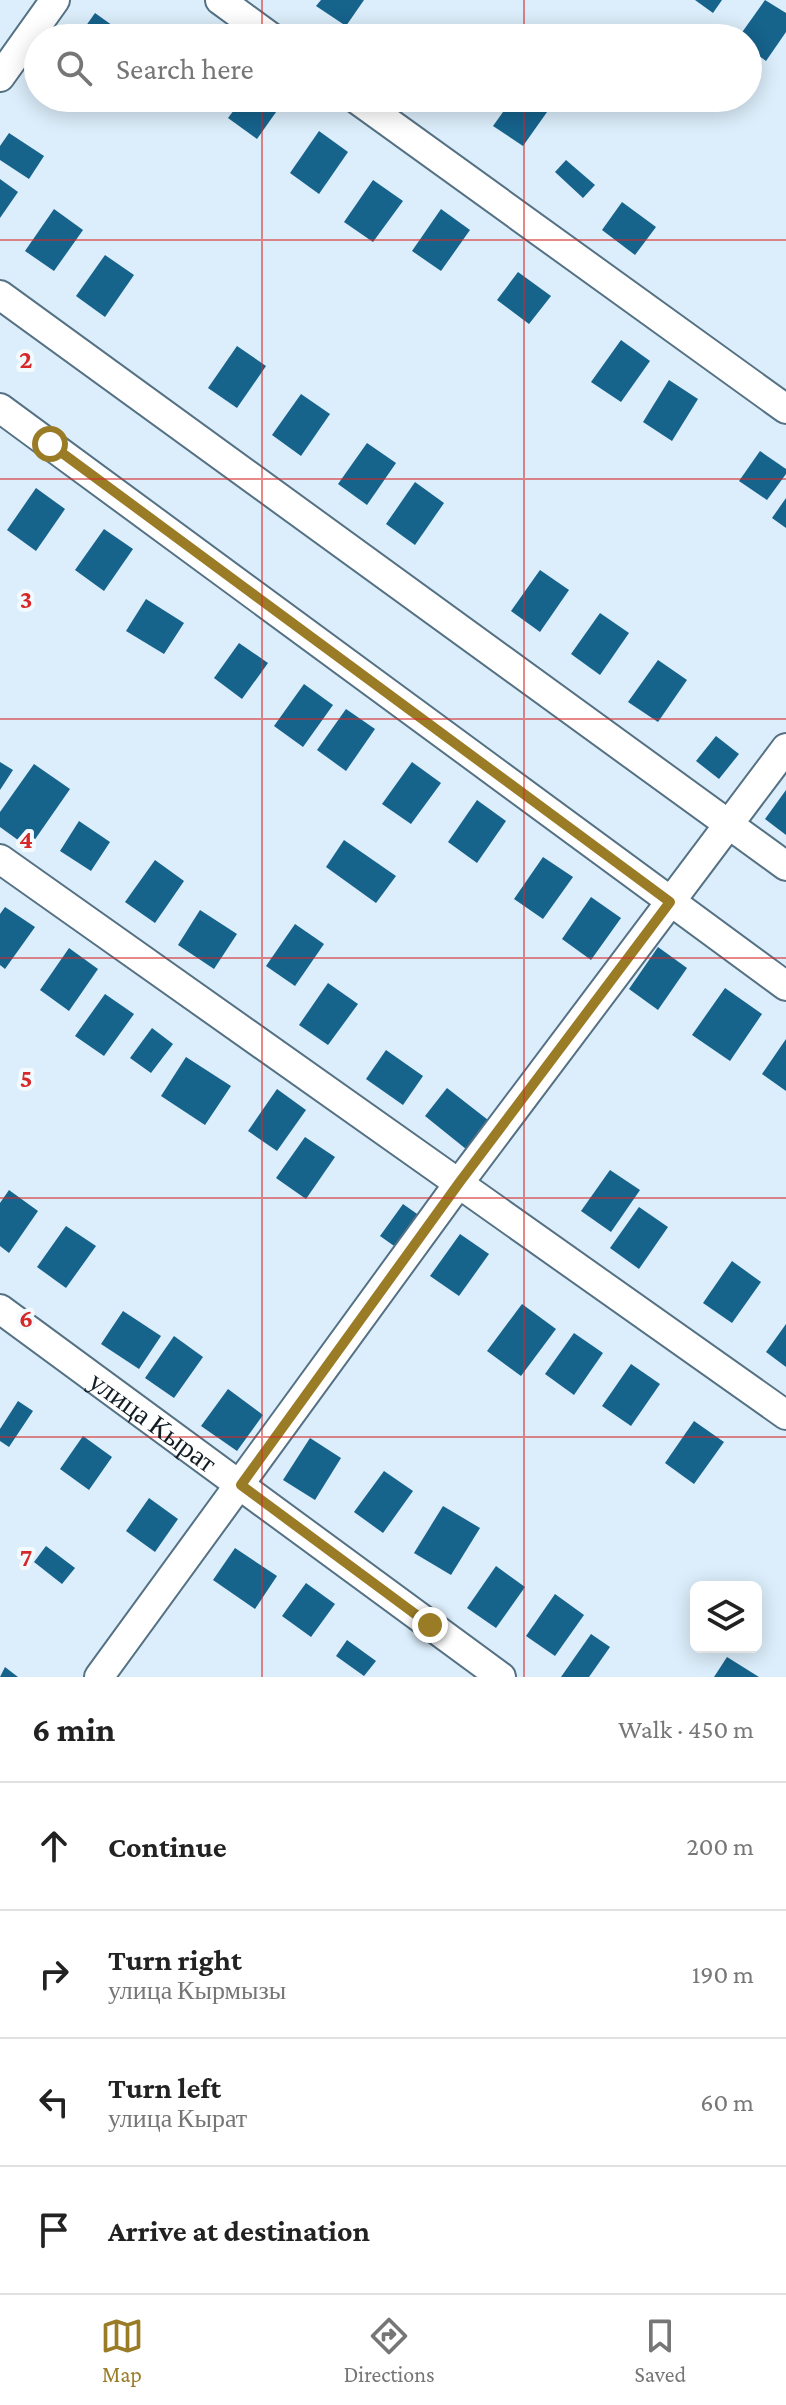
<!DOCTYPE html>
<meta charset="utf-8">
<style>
:root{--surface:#fff;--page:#f2f2f2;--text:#222;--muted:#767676;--line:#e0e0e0;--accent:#9b7c26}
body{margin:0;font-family:"Crimson Pro",serif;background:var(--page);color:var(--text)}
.controls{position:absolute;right:24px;bottom:24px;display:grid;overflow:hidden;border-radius:12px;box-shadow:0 4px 20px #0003}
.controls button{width:72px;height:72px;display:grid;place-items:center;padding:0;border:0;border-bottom:2px solid var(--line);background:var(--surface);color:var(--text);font:40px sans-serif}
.stop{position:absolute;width:24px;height:24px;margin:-18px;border:6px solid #9b7c26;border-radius:50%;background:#fff}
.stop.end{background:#9b7c26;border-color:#fff;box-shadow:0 2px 8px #0008}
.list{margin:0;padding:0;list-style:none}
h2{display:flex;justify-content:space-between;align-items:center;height:104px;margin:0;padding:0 32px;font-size:34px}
h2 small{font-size:26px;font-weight:400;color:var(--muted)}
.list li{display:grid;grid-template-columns:52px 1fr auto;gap:24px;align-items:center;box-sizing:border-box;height:128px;padding:0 32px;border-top:2px solid var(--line)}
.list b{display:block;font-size:30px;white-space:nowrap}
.list p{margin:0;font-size:26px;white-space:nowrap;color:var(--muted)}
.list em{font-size:26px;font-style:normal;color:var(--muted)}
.icon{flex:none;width:44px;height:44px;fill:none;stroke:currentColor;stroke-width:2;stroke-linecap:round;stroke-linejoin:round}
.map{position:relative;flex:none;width:786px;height:1677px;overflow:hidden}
.search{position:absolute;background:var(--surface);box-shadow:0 4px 20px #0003;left:24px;right:24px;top:24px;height:88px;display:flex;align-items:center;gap:20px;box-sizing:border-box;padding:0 28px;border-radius:44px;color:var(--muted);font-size:30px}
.sheet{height:616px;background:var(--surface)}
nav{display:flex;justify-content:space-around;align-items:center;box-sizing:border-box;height:112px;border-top:2px solid var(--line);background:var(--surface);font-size:22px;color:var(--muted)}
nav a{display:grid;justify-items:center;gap:4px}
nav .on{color:var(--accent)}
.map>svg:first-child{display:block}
.building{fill:#16638c}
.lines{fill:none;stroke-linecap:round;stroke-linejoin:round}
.street-casing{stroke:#557184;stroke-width:32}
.street{stroke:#fff;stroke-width:28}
.route{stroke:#9b7c26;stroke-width:10}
.grid{fill:none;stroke:#d62828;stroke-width:2;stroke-opacity:0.55}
.labels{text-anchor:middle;stroke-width:8;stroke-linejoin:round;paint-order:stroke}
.street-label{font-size:28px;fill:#121d25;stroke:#f3fafe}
.grid-label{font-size:26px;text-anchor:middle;font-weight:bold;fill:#d62828;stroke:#f3fafe;stroke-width:8;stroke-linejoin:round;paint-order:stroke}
</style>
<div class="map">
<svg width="786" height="1677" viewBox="0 0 786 1677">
<rect width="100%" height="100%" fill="#dceefb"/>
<g class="building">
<polygon points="321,0 364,0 346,26 316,6"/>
<polygon points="695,0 722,0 713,13"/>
<polygon points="765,0 786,13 786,32 766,61 748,48 748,38 738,38"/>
<polygon points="95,13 130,38 95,38 83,30"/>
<polygon points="198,28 213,38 192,38"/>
<polygon points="243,98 286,98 257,139 228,118"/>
<polygon points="513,98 542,98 552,105 523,146 493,126"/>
<polygon points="319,131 348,152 319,194 290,173"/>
<polygon points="9,133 44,156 29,179 0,160 0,146"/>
<polygon points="566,160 595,185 583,198 555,172"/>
<polygon points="0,179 18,192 0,218"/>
<polygon points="373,180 403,201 373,242 344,222"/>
<polygon points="622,202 656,227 635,255 602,230"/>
<polygon points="54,209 83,230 54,271 25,251"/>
<polygon points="441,209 470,230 441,271 412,251"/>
<polygon points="105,255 134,275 105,317 76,296"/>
<polygon points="518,272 551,296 529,324 497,300"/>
<polygon points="621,340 650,361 621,402 591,382"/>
<polygon points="237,346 266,366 237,408 208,388"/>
<polygon points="669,380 698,399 672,441 643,422"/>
<polygon points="301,394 330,414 301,456 272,435"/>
<polygon points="367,443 396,463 367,505 338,484"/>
<polygon points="760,451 786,469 786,474 767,500 739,481"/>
<polygon points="415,482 444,503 415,545 386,524"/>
<polygon points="36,488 65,509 36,551 7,530"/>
<polygon points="786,498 786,528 772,518"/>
<polygon points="104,529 133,549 104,591 75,570"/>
<polygon points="540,570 569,590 540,632 511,611"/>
<polygon points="146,599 184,623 164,654 126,631"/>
<polygon points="600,613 629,633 600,675 571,654"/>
<polygon points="239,643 268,663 242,699 214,678"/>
<polygon points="658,660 687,680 658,722 628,702"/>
<polygon points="304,684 333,705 303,747 274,726"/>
<polygon points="346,709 375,729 346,771 317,750"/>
<polygon points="716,736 739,754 719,779 696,761"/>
<polygon points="0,762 13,770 0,790"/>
<polygon points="412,762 441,783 411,824 382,804"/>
<polygon points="34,764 70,789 29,848 0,827 0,812"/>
<polygon points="786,790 786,835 765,819"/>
<polygon points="477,800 506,821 477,863 448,842"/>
<polygon points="79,821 110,842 91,871 60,851"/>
<polygon points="344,840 396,876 376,903 326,867"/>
<polygon points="543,857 573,877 543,919 514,899"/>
<polygon points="155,860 184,881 155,923 125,902"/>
<polygon points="591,897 621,918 591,960 562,939"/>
<polygon points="5,907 35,927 5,969 0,965 0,914"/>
<polygon points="200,910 237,934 214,969 178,945"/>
<polygon points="295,924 324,944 295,986 266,966"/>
<polygon points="658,947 687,968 658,1010 629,989"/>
<polygon points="69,948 98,969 69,1011 40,990"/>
<polygon points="328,983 358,1004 328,1045 299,1025"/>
<polygon points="725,988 762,1014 730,1061 692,1035"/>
<polygon points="105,994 134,1014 104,1056 75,1036"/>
<polygon points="152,1028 173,1044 151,1073 130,1058"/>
<polygon points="786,1039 786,1091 762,1074"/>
<polygon points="386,1050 423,1076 403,1105 366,1079"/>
<polygon points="186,1057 231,1086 205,1125 161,1096"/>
<polygon points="447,1088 488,1120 466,1149 425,1116"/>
<polygon points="277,1089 306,1110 277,1151 248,1131"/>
<polygon points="305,1137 335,1157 306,1199 276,1178"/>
<polygon points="610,1170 640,1190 611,1232 581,1211"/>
<polygon points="9,1190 38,1211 9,1253 0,1246 0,1203"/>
<polygon points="403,1204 420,1216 397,1248 380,1236"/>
<polygon points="639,1207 668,1227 639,1269 610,1248"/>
<polygon points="66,1226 96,1246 66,1288 37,1267"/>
<polygon points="460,1234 489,1254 459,1296 430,1276"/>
<polygon points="732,1261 761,1282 732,1323 703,1303"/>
<polygon points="522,1304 556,1329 521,1376 487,1351"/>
<polygon points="123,1311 161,1336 139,1369 101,1344"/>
<polygon points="786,1324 786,1367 766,1352"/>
<polygon points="574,1333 603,1353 574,1395 545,1374"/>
<polygon points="174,1336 203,1357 174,1398 145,1378"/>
<polygon points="631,1364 660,1384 631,1426 602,1406"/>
<polygon points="228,1389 263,1415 237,1451 201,1426"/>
<polygon points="18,1401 33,1411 9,1447 0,1441 0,1429"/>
<polygon points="694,1421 724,1442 694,1484 665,1463"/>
<polygon points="83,1436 112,1457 89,1490 60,1469"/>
<polygon points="310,1438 341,1458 315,1500 283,1480"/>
<polygon points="384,1471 413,1491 383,1533 354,1512"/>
<polygon points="149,1498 178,1519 155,1552 126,1531"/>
<polygon points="443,1506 480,1528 451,1575 414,1553"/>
<polygon points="46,1546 75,1568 62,1584 34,1562"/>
<polygon points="235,1548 277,1576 255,1609 213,1580"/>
<polygon points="496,1566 525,1587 496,1628 467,1608"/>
<polygon points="306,1583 335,1604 311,1637 282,1616"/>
<polygon points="555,1594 584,1615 555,1656 526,1636"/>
<polygon points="591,1634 610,1647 589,1677 561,1677"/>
<polygon points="347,1640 376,1661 364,1676 336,1656"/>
<polygon points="727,1657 759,1677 714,1677"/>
<polygon points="5,1667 18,1677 0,1677"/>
</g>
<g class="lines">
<g class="street-casing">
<g id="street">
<polyline points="220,0 272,38"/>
<polyline points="0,77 55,0"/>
<polyline points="355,98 786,409"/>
<polyline points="0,295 786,866"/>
<polyline points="0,408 786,986"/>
<polyline points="0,859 786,1415"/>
<path id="s1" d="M 0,1309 L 501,1677"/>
<polyline points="99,1677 459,1183 786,748"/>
</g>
</g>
<use href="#street" class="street"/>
</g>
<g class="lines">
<polyline class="route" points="50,444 670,902 459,1183 241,1485 430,1625"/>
</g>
<path class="grid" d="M 262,0 L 262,38M 524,0 L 524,38M 262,98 L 262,1677M 524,98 L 524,1677M 0,240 L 786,240M 0,479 L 786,479M 0,719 L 786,719M 0,958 L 786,958M 0,1198 L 786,1198M 0,1437 L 786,1437"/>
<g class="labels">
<g class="street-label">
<text dy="10" stroke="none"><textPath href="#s1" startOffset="190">улица Кырат</textPath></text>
</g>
</g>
<g class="grid-label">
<text x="26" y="368">2</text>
<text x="26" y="608">3</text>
<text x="26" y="848">4</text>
<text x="26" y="1087">5</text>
<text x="26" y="1327">6</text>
<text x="26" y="1566">7</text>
</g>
</svg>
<div class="controls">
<button><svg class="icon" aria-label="layers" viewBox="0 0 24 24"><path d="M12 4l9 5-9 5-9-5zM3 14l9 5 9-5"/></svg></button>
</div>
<div class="stop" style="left:50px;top:444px"></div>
<div class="stop end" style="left:430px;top:1625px"></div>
<div class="search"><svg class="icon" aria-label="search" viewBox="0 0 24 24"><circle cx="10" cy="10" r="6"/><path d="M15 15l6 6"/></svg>Search here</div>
</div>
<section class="sheet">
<h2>6 min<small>Walk · 450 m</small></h2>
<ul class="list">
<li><svg class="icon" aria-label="ahead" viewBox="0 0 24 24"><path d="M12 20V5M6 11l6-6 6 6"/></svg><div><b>Continue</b></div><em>200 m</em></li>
<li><svg class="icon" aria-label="right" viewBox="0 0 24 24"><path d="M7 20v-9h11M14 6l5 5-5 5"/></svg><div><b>Turn right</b><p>улица Кырмызы</p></div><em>190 m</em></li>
<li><svg class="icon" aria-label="left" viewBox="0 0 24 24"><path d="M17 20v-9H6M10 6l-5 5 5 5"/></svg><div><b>Turn left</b><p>улица Кырат</p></div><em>60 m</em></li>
<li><svg class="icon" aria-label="arrive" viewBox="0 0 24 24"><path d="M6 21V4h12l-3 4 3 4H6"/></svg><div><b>Arrive at destination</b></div></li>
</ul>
</section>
<nav>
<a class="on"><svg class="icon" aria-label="map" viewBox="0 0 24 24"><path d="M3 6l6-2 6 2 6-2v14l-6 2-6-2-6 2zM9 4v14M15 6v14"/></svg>Map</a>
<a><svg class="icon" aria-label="directions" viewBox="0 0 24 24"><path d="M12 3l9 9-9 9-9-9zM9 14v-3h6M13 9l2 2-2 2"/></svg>Directions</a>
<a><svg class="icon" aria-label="saved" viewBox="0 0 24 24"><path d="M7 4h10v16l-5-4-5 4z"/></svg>Saved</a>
</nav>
